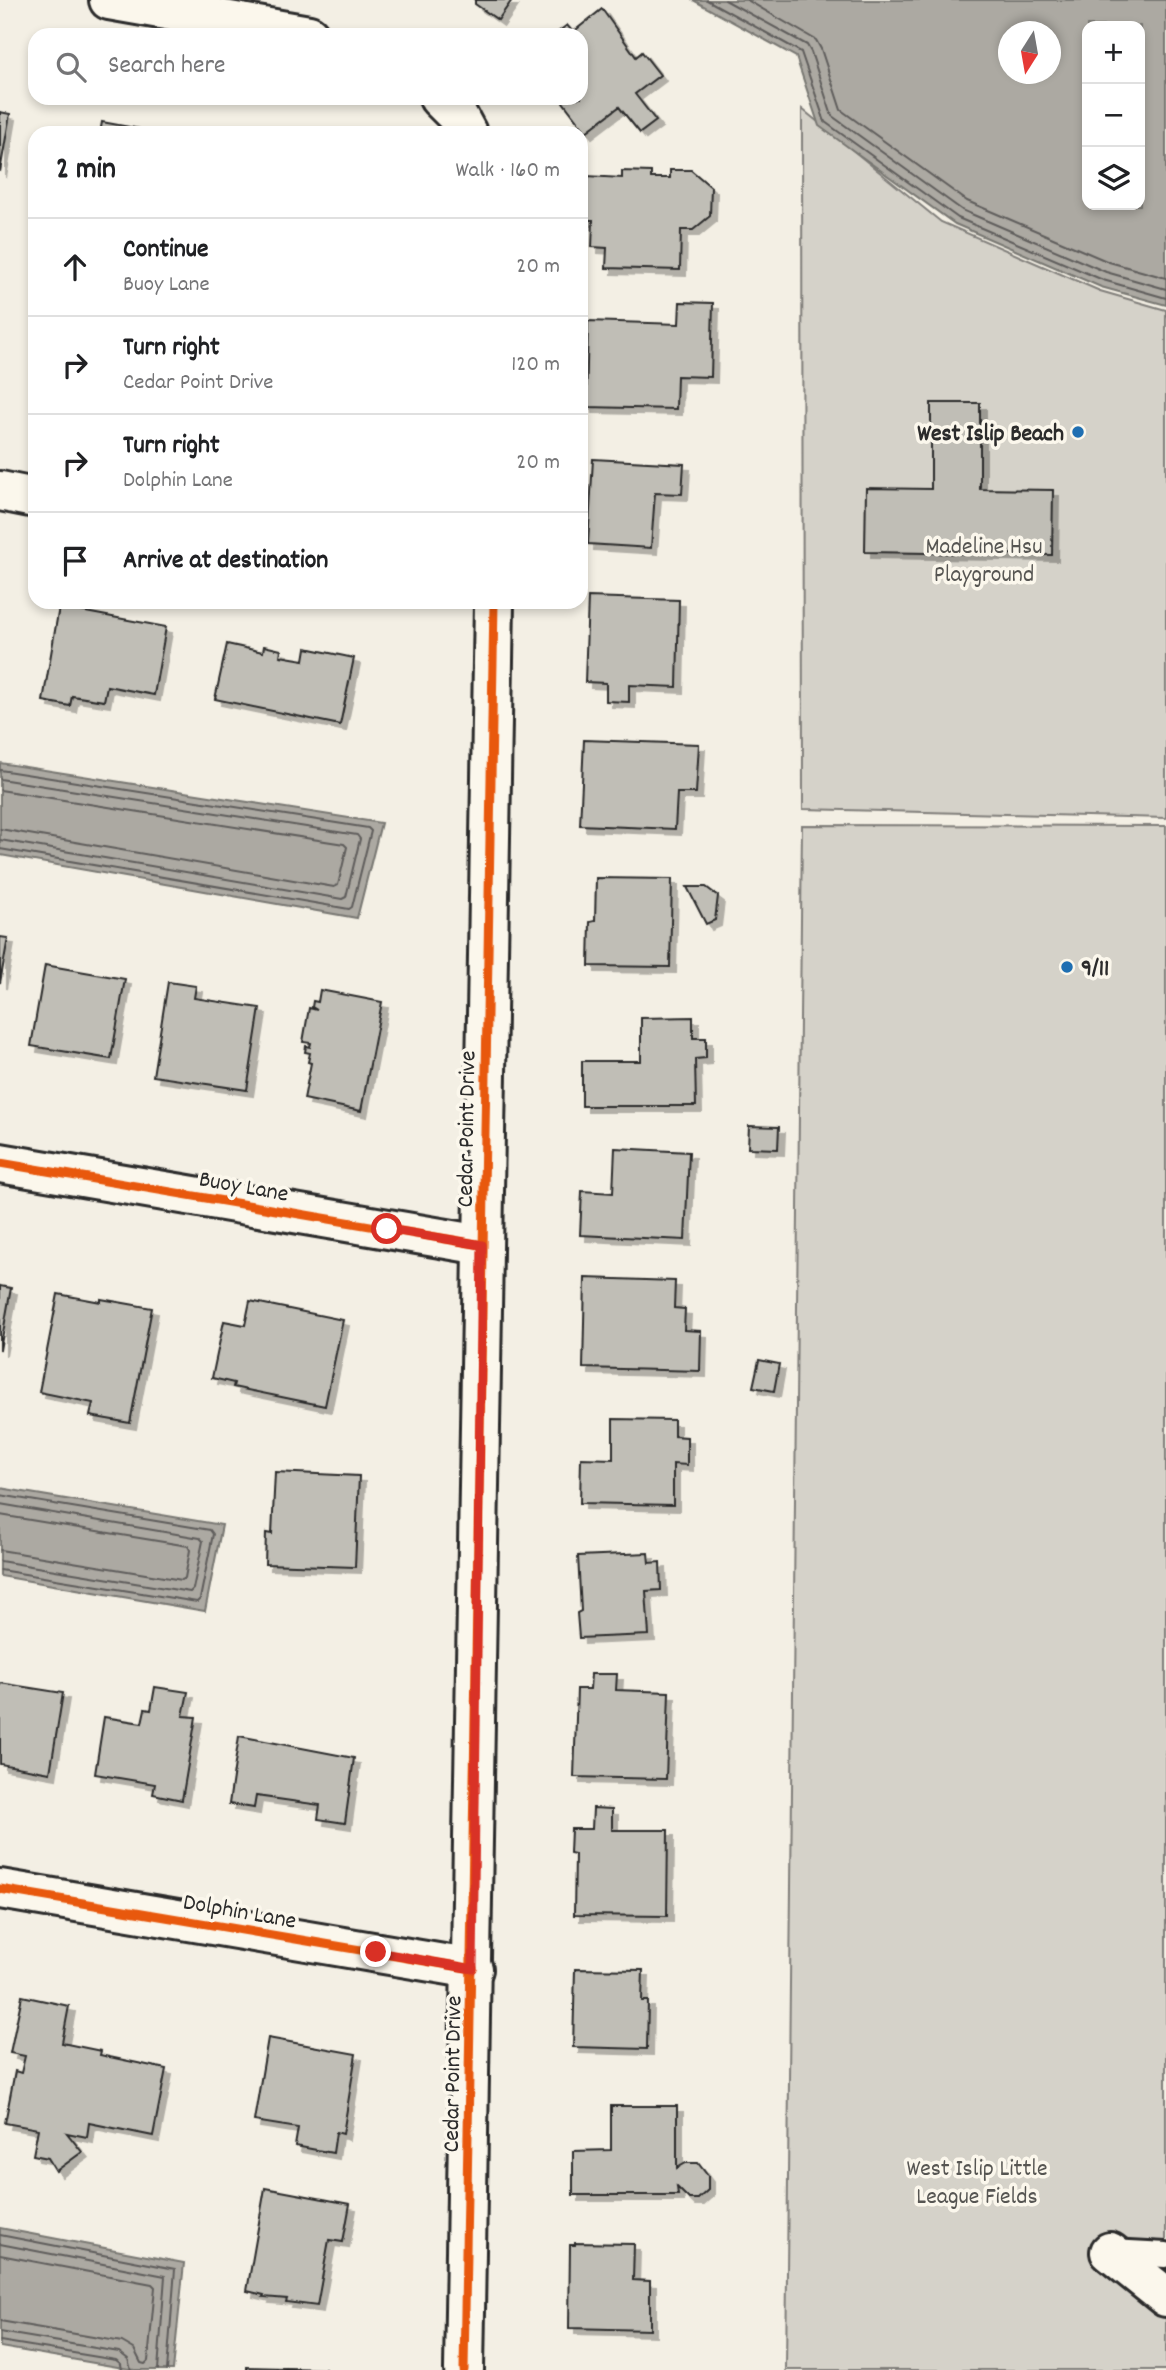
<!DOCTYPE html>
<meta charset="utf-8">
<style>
:root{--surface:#fff;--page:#f6f6f6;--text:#202124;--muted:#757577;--line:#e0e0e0}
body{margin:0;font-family:Dekko,sans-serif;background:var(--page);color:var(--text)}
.controls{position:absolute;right:21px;top:21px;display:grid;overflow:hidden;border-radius:14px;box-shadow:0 4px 10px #0003}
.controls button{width:63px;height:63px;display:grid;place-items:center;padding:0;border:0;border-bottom:2px solid var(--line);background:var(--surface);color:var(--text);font:35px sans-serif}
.compass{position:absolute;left:998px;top:21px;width:63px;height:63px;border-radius:50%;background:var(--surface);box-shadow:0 4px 10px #0003;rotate:191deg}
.stop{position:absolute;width:21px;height:21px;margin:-16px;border:5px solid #d93025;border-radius:50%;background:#fff}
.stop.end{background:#d93025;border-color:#fff;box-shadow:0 2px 7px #0008}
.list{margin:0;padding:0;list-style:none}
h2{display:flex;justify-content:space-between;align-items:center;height:91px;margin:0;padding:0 28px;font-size:30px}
h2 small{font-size:23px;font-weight:400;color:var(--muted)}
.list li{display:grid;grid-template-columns:46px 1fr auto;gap:21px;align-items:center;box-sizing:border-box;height:98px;padding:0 28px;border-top:2px solid var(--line)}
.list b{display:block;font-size:26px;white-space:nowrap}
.list p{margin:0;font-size:23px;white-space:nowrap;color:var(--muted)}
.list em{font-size:23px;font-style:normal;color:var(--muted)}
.icon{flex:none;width:38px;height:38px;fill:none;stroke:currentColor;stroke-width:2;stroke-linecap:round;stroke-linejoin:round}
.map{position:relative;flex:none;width:1166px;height:2370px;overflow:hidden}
.search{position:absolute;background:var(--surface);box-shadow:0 4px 10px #0003;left:28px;top:28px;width:560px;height:77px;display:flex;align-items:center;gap:18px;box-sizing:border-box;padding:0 24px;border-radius:21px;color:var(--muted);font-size:26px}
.panel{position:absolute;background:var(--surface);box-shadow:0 4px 10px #0003;left:28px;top:126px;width:560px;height:483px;border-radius:21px}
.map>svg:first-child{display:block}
.green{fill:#d5d2c9;stroke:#807e7a;stroke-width:2}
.water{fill:#aca9a2;stroke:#787772;stroke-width:2;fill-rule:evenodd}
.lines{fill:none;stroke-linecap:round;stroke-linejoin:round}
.shore{stroke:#5f5d5b;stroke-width:2}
.building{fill:#c0beb6;stroke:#2b2b2b;stroke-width:2;filter:url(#shadow)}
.lane-casing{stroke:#2b2b2b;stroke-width:30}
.street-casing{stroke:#2b2b2b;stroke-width:44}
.lane{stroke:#fbf7ec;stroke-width:24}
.street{stroke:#fbf7ec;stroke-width:38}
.cycleway-casing{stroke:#fbf7ec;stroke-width:13}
.cycleway{stroke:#e8590c;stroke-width:9}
.route{stroke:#d93025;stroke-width:9}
.poi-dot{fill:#1f6fb2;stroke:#fbf7ec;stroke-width:2.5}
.labels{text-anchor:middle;stroke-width:7;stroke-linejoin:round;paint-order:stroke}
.poi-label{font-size:24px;font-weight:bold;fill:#2b2b2b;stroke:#fbf7ec;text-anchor:end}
.park-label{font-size:24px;fill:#565552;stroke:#fbf7ec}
.street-label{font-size:24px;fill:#2b2b2b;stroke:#fbf7ec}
</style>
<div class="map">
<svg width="1166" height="2370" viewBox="0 0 1166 2370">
<defs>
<filter id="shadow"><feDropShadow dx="6" dy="6" stdDeviation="0" flood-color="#0004"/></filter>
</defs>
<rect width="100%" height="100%" fill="#f3efe4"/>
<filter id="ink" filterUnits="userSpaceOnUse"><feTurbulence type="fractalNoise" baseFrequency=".0143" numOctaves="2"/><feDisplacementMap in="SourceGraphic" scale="14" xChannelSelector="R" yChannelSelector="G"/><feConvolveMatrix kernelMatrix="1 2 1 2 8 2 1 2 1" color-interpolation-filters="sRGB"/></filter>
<g filter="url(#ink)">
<g class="green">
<polygon points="802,109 941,222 1100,291 1166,310 1166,818 803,809"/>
<polygon points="802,825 1166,826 1166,2370 786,2370"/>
</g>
<g class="water">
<path d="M 693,0 L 1166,0 L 1166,305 L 1101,287 L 955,224 L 819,126 L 796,57 ZM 1087,26 L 1140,26 L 1140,205 L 1087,205 ZM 1009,32 L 1050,32 L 1050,74 L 1009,74 Z"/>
<polygon points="0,763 381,823 357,918 0,855"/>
<polygon points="0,1488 222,1525 205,1611 0,1576"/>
<polygon points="0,2228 184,2263 173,2370 135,2370 0,2347"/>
</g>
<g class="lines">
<g class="shore">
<polyline points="707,0 801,52 825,122 958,218 1103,280 1166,298"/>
<polyline points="725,0 807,45 811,52 832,116 962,210 1106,272 1166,289"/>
<polyline points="747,0 816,40 821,49 841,110 967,201 1109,262 1166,278"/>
<polyline points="0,770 368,828 371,831 352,907 349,909 0,849"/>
<polyline points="0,779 357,835 360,839 346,897 342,899 0,840"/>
<polyline points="0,790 344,844 347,847 338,885 334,887 0,829"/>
<polyline points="0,1495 210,1530 213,1534 200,1599 197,1602 0,1570"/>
<polyline points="0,1504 200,1538 203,1541 193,1589 190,1592 0,1561"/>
<polyline points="0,1515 188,1546 190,1550 185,1578 182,1580 0,1550"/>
<polyline points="0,2235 175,2269 167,2370"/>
<polyline points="0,2244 165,2276 158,2370"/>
<polyline points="0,2255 152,2284 155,2287 148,2361 145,2364 141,2363 134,2349 122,2342 0,2321"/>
<polyline points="0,2332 119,2352 128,2359 131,2370"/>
<polyline points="0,2341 116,2360 121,2364 122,2370"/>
</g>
</g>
<g class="building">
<polygon points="475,0 512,0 498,20 475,4"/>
<polygon points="602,9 636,57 642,52 660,75 635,94 656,121 640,133 619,107 586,132 560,98 581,98 581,35 554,35 567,25 573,32"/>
<polygon points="0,112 10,114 0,172"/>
<polygon points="102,122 162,133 100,133"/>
<polygon points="670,170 691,170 711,187 710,216 693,230 681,230 680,270 606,268 607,248 592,247 593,220 585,220 587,176 622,178 622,171 651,172 651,178 670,178"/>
<polygon points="680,302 713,303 711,377 677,376 676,409 586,407 588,321 679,324"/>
<polygon points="931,403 980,403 980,489 1053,490 1052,555 865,552 866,488 931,489"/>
<polygon points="593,459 684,464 682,494 655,493 651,548 588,544"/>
<polygon points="588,597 679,600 677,687 629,685 629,702 606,701 606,683 585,682"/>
<polygon points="59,607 166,627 154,695 107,686 104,701 72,696 70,706 43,701"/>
<polygon points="227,644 263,652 264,646 281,650 280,656 304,660 306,648 354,658 340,725 215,699"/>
<polygon points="584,740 699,744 696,793 677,793 675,829 580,825"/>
<polygon points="596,878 672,879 670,967 589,966 590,922 595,921"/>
<polygon points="687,887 706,887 718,896 715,920 706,924"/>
<polygon points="0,937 8,938 0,983"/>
<polygon points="45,965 125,979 111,1059 31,1046"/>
<polygon points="168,982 196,986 194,998 260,1008 247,1090 153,1076"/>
<polygon points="320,990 382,1002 361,1111 304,1099 311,1063 308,1062 310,1053 305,1052 306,1046 310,1047 311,1043 303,1042 309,1008 317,1010 312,1007 313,1001 318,1002"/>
<polygon points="693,1017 693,1038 706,1038 706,1058 695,1059 696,1106 582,1106 582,1061 641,1061 641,1018"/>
<polygon points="749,1126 779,1127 778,1149 748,1148"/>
<polygon points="615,1148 689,1152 685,1240 580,1235 582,1191 613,1193"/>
<polygon points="585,1278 675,1281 674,1308 685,1309 684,1330 701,1331 700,1371 583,1368"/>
<polygon points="0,1286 11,1288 0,1350"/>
<polygon points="58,1294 101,1302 101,1299 152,1308 130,1423 90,1416 93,1403 39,1392"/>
<polygon points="250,1301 343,1320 325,1406 233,1387 234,1383 212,1378 224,1321 245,1325"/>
<polygon points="759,1360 779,1364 774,1391 753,1387"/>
<polygon points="613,1419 674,1420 674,1436 687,1437 687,1465 673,1464 673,1505 580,1503 581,1458 613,1459"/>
<polygon points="275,1472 359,1476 355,1567 265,1564 266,1533 272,1534"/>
<polygon points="648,1553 649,1563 660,1562 661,1590 646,1591 649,1635 579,1638 577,1613 581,1611 578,1556"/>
<polygon points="591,1674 617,1674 616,1690 669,1692 666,1779 574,1777 577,1689 590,1689"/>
<polygon points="0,1683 63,1693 50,1773 0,1764"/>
<polygon points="155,1687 188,1692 183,1716 196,1717 182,1800 153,1794 155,1784 95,1774 104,1717 142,1723 145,1709 151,1710"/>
<polygon points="239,1736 354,1758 345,1823 318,1819 320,1805 256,1796 254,1808 229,1804"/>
<polygon points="593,1808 612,1809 612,1830 668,1830 667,1916 574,1915 575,1854 570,1853 571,1829 592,1829"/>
<polygon points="575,1969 643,1970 642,2001 648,2001 647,2049 573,2047"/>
<polygon points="22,1996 69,2006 62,2043 101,2051 100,2055 166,2069 153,2136 89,2123 87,2137 67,2133 82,2152 56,2171 48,2158 33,2155 38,2129 5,2123 15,2071 21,2073 25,2056 10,2053"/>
<polygon points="268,2038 356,2054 343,2134 336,2132 333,2153 295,2146 298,2128 254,2121"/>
<polygon points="611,2106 677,2106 677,2168 686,2163 698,2163 708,2176 708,2190 698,2199 689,2199 677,2187 678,2195 573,2195 573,2151 611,2150"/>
<polygon points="265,2188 350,2204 343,2242 329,2240 317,2306 286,2302 287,2299 263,2297 264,2295 247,2291"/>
<polygon points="575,2243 634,2244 633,2280 650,2281 650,2330 569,2328 570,2245 575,2245"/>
<polygon points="247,2367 325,2369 325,2370 247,2370"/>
</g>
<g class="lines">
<g class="lane-casing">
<polyline id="lane" points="1111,2252 1166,2255"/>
</g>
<g class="street-casing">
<g id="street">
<polyline points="109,0 309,35"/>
<polyline points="439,98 459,118 467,133"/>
<polyline points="0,491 35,498"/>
<polyline points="0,1163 482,1245"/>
<polyline points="0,1889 473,1969"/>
<polyline points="1110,2252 1166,2297"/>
<polyline points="464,2370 494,602"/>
</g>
</g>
<use href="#lane" class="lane"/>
<use href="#street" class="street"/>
<g class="cycleway-casing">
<g id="cycleway">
<polyline points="0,1163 482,1245"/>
<polyline points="0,1889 473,1969"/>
<polyline points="464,2370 494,602"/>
</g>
</g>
<use href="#cycleway" class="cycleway"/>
</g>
</g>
<g class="lines" filter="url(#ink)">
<polyline class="route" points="376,1952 473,1969 482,1245 387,1229"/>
</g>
<g class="poi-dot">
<circle cx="1078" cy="432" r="7"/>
<circle cx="1067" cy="967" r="7"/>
</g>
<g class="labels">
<g class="poi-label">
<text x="1064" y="440">West Islip Beach</text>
<text x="1081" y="975" text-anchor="start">9/11</text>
</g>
<g class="park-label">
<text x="984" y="553">Madeline Hsu<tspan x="984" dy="28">Playground</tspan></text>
<text x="977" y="2175">West Islip Little<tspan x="977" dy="28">League Fields</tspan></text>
</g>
<g class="street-label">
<text transform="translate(465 1129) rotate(-89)" y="8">Cedar Point Drive</text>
<text transform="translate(244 1185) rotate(10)" y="8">Buoy Lane</text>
<text transform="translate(240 1910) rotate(10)" y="8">Dolphin Lane</text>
<text transform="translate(451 2074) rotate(-89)" y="8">Cedar Point Drive</text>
</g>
</g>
</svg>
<div class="controls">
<button>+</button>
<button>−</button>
<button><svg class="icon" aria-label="layers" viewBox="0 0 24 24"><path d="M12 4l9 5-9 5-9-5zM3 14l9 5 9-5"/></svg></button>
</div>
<svg class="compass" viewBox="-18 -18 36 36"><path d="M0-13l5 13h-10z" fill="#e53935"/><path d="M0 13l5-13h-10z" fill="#757577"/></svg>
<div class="stop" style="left:387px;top:1229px"></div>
<div class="stop end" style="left:376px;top:1952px"></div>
<div class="search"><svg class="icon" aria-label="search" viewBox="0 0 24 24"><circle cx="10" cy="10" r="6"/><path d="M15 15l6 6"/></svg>Search here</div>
<section class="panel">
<h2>2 min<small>Walk · 160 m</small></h2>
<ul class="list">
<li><svg class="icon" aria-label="ahead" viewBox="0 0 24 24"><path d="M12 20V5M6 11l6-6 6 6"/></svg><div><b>Continue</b><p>Buoy Lane</p></div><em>20 m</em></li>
<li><svg class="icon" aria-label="right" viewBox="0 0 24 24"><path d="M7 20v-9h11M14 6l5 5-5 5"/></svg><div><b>Turn right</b><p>Cedar Point Drive</p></div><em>120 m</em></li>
<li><svg class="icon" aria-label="right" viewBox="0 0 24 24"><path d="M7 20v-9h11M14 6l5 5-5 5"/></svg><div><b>Turn right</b><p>Dolphin Lane</p></div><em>20 m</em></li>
<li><svg class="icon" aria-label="arrive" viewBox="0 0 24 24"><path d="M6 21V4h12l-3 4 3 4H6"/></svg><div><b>Arrive at destination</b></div></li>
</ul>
</section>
</div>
